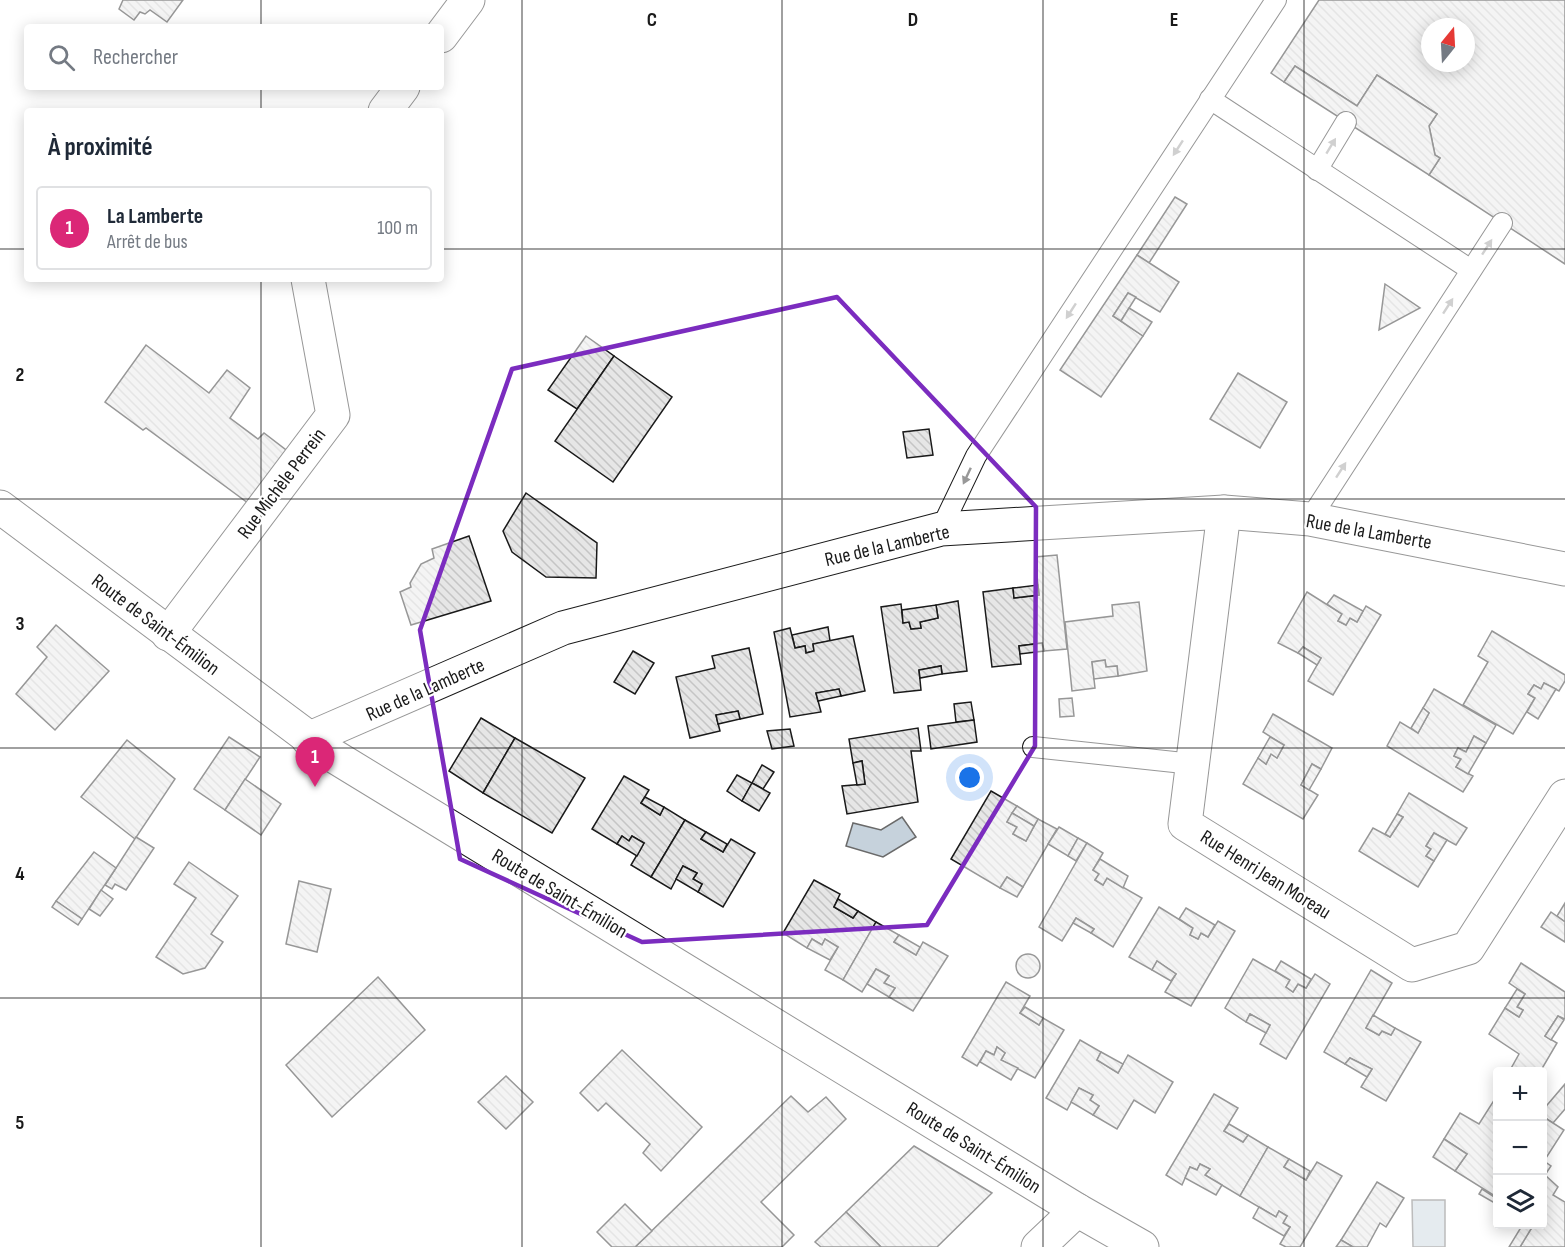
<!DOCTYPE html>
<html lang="fr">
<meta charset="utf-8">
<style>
:root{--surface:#fff;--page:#f6f6f7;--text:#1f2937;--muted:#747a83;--line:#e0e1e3;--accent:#db2777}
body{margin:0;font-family:"Sofia Sans Condensed",sans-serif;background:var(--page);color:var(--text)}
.controls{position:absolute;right:18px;bottom:18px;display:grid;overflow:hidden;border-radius:6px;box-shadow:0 3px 15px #0003}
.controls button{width:54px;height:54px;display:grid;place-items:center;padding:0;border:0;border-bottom:2px solid var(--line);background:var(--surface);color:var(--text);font:30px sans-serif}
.compass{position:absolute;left:1421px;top:18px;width:54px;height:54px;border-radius:50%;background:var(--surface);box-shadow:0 3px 15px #0003;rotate:18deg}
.you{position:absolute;left:970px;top:778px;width:21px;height:21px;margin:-15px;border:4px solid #fff;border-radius:50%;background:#1a73e8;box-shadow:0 0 0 9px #1a73e833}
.badge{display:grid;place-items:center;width:39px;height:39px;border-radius:50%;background:var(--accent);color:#fff;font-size:20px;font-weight:700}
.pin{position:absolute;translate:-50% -50px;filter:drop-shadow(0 2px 3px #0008)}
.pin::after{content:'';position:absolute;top:32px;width:21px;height:18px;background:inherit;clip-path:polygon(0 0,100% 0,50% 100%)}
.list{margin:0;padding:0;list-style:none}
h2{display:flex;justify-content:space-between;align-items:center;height:78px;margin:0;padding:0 24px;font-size:26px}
h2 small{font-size:20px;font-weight:400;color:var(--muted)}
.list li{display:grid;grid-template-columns:39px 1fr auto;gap:18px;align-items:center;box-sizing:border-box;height:84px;margin:0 12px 12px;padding:0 12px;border:2px solid var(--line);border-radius:6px}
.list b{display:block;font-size:22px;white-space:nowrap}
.list p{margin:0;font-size:20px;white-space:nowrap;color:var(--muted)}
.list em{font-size:20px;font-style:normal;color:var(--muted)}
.icon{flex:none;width:33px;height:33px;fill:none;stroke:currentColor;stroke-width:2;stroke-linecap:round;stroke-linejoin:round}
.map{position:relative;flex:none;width:1565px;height:1247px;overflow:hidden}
.search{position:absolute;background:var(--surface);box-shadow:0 3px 15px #0003;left:24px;top:24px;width:420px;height:66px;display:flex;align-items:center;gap:15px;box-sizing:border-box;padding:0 21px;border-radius:6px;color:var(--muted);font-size:22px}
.panel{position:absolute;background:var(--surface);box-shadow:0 3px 15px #0003;left:24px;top:108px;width:420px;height:174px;border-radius:6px}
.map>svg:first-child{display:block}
.water{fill:#c6d2dc;stroke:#6a6a6a;stroke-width:1.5}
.building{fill:url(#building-back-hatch);stroke:#1a1a1a;stroke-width:1.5;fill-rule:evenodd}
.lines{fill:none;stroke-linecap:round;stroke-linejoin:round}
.lane-casing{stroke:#1a1a1a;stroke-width:22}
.street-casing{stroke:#1a1a1a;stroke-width:35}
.secondary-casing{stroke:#1a1a1a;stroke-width:35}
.lane{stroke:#fff;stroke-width:20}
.street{stroke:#fff;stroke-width:33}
.secondary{stroke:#fff;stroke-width:33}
.oneway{fill:#989898}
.marked{fill:none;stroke:#7b2cbf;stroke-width:4.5;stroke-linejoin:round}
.grid{fill:none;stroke:#1a1a1a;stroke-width:1.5;stroke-opacity:0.55}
.labels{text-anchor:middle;stroke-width:4.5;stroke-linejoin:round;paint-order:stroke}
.street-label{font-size:20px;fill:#1a1a1a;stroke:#fff}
.grid-label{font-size:20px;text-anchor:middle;font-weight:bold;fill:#1a1a1a;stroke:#fff;stroke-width:4.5;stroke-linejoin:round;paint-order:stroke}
</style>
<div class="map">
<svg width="1565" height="1247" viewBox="0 0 1565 1247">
<defs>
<pattern id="building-back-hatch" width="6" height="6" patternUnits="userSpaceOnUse" patternTransform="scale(1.5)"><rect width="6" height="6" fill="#e6e6e6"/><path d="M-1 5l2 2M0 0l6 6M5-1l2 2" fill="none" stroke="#c5c5c5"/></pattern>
</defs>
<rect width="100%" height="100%" fill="#fff"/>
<g class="water">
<polygon points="902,817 916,837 883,857 846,846 853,823 881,830"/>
<polygon points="1412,1200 1445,1200 1445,1247 1413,1247"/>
</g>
<g class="building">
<polygon points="123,0 183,0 167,22 150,10 145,14 140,12 134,20 119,9"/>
<path d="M 1319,0 L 1565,0 L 1565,264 L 1429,175 L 1440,158 L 1435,155 L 1429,126 L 1437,114 L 1377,75 L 1357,106 L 1295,66 L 1284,82 L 1271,73 ZM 1430,27 L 1466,27 L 1466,63 L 1430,63 Z"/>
<polygon points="1295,66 1357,106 1377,75 1437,114 1429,126 1435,155 1440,158 1429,175 1284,82"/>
<polygon points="1175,197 1187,204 1149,263 1137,255"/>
<polygon points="1137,255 1179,282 1160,312 1128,293 1113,316 1143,336 1101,397 1060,370"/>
<polygon points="1385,284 1420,308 1379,330"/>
<polygon points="1128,293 1136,297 1121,321 1113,316"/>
<polygon points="1129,308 1152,322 1143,336 1121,321"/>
<polygon points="586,336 614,356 577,409 548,390"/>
<polygon points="146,345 209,393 227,370 250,388 230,418 258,439 264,433 290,453 252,506 146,428 143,430 105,402"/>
<polygon points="614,356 672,397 613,482 555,441"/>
<polygon points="1238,373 1287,402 1260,448 1210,419"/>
<polygon points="929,429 933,455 907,458 903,432"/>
<polygon points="526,493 597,543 596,578 546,577 512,552 503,531"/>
<polygon points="469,536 491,601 411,625 400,592 411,587 410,583 421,564 434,558 432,549"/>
<polygon points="1057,555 1067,649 1044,651 1042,643 1019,646 1021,664 992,667 983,592 1013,588 1014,598 1039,595 1035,557"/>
<polygon points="1038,585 1039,595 1014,598 1013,588"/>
<polygon points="1307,592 1342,614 1338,621 1346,625 1350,618 1357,622 1366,606 1381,615 1333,695 1308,681 1321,658 1303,647 1298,653 1278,643"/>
<polygon points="1334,595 1363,611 1357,622 1350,618 1346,625 1338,621 1342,614 1327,604"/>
<polygon points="958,601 967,671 942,674 941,666 919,670 921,690 894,693 881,607 901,604 903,623 909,622 911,629 921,628 920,622 938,618 936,605"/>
<polygon points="1139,602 1147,671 1118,676 1117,666 1106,667 1105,660 1092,662 1095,688 1072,691 1065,622 1113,616 1112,605"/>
<polygon points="936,605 938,618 920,622 921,628 911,629 909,622 903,623 902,610"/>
<polygon points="56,625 109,671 55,730 16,694 47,657 37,647"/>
<polygon points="828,627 830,641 813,644 814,651 806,653 805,646 795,648 792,635"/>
<polygon points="790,628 795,648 805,646 806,653 814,651 813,644 853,636 865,691 841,696 839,689 816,693 821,712 790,717 774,632"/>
<polygon points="1492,631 1565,675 1565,681 1559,691 1544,683 1541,689 1534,685 1528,694 1535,698 1513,734 1463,705 1488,662 1478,656"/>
<polygon points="1042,643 1044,651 1020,654 1019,646"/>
<polygon points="1303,647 1321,658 1317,665 1298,653"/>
<polygon points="749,648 763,714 740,719 738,711 716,715 720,731 690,738 676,677 715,668 712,656"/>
<polygon points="633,651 654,663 635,694 614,682"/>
<polygon points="1105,660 1106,667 1117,666 1118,676 1094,679 1092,662"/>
<polygon points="941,666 942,674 920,678 919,670"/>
<polygon points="1544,683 1556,689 1538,719 1527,712 1535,698 1528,694 1534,685 1541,689"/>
<polygon points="839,689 841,696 818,701 816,693"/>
<polygon points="1434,689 1496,725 1486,743 1474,736 1466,752 1458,748 1454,756 1461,759 1456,767 1473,776 1463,792 1387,746 1400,722 1418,733 1429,713 1423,708"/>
<polygon points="1072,698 1074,716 1060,717 1059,699"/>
<polygon points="971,702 974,720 956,722 954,704"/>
<polygon points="1423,708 1429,713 1418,733 1411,728"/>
<polygon points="738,711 740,719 718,724 716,715"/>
<polygon points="1273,714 1332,748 1321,769 1312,764 1301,785 1318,795 1303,819 1243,784 1258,758 1266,764 1271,754 1277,758 1284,745 1263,732"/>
<polygon points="481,718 515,738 483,793 449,771"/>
<polygon points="974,720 977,742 931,749 928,726"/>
<polygon points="918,728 921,751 911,751 918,802 847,814 842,786 865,784 862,761 853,763 849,739"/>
<polygon points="790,729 794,746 772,749 767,731"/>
<polygon points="1474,736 1486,743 1468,774 1456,767 1461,759 1454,756 1458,748 1466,752"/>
<polygon points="229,737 260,757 225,810 194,789"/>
<polygon points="1270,737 1284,745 1277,758 1271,754 1266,764 1258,758"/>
<polygon points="515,738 585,778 552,833 483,793"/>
<polygon points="127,740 175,779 135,839 81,797"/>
<polygon points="862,761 865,784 857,785 853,763"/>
<polygon points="1312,764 1321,769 1309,790 1301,785"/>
<polygon points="762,765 774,772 763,789 752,783"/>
<polygon points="737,775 752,783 742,801 727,791"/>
<polygon points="624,776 649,790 641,803 660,815 664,807 685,820 651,877 631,865 644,843 632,836 629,841 622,836 617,844 592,829"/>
<polygon points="245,779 281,804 261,835 225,810"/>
<polygon points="752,783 770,793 759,811 742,801"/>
<polygon points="991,791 1017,806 1007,822 1017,827 1013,834 1026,841 1038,819 1057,829 1023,887 1007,877 1000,888 951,859"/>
<polygon points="1409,793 1467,828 1456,845 1434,833 1426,846 1431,849 1426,856 1434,861 1418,887 1359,851 1373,828 1390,837 1403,817 1397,814"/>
<polygon points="645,797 664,807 660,815 641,803"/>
<polygon points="1017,806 1038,819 1034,826 1012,813"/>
<polygon points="1012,813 1034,826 1026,841 1013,834 1017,827 1007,822"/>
<polygon points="1397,814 1403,817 1390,837 1385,834"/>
<polygon points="685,820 706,832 701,839 723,852 731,839 755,853 723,907 698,892 702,884 693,879 697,873 683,866 671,889 651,877"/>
<polygon points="1059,827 1078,838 1068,856 1048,844"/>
<polygon points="706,832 727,844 723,852 701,839"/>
<polygon points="1434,833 1447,840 1434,861 1426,856 1431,849 1426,846"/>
<polygon points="622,836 629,841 632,836 644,843 637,856 617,844"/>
<polygon points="136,837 154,848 126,890 115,884 112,889 105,885"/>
<polygon points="1078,838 1087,843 1076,861 1068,856"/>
<polygon points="1087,843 1103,853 1093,870 1099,874 1095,880 1103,885 1107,878 1142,898 1113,947 1091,933 1094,929 1076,918 1062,941 1039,927"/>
<polygon points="94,852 116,868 82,919 56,901"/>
<polygon points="1100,859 1128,876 1123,888 1107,878 1103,885 1095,880 1099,874 1093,870"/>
<polygon points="189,862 238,896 211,934 223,942 205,968 183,974 156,957 196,898 174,884"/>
<polygon points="683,866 697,873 693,879 702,884 698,892 676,879"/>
<polygon points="1007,877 1023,887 1017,897 1000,888"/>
<polygon points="814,880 840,894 834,907 853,918 858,911 876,922 843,980 825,970 838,947 825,939 822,945 812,939 807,948 783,933"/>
<polygon points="299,881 331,889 317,952 286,944"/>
<polygon points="101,890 113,899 100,916 89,909"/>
<polygon points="838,899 858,911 853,918 834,907"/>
<polygon points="56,901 82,919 78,925 52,907"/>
<polygon points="1565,903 1565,922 1557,916"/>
<polygon points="1159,907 1193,928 1190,935 1198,939 1201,933 1208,937 1218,921 1235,931 1191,1006 1165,992 1176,974 1157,961 1152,970 1129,957"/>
<polygon points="1186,908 1215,925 1208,937 1201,933 1198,939 1190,935 1193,928 1179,919"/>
<polygon points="1551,912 1565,922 1565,942 1541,927"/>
<polygon points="1076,918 1094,929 1091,933 1073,923"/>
<polygon points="876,922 899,935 894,942 916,955 923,942 948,956 913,1011 889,997 895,988 884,983 889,976 876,969 862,992 843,980"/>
<polygon points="899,935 920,947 916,955 894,942"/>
<polygon points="812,939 822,945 825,939 838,947 830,960 807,948"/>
<circle cx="1028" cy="966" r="12"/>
<polygon points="1253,959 1290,980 1286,987 1293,992 1298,984 1306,988 1315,974 1330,984 1286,1059 1260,1044 1270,1025 1250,1014 1246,1022 1225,1008"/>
<polygon points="1157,961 1176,974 1171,981 1152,970"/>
<polygon points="1281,961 1311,979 1306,988 1298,984 1293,992 1286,987 1290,980 1275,971"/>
<polygon points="1521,963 1565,992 1565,1019 1558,1016 1545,1036 1557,1043 1540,1072 1509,1072 1519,1054 1489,1034 1505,1008 1519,1017 1523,1010 1517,1007 1525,994 1509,983"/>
<polygon points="876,969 889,976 884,983 895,988 889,997 867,984"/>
<polygon points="1371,970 1392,983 1366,1028 1379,1035 1382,1031 1391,1035 1395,1028 1421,1042 1386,1101 1361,1087 1372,1069 1350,1058 1345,1064 1324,1052"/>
<polygon points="378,977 425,1030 332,1117 286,1065"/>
<polygon points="1006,982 1030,996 1020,1013 1039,1025 1043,1018 1064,1030 1035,1078 1001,1060 1005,1053 997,1047 994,1055 986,1051 977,1066 962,1057"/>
<polygon points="1517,989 1525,994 1517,1007 1523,1010 1519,1017 1505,1008"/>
<polygon points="1025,1007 1043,1018 1039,1025 1020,1013"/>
<polygon points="1250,1014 1270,1025 1266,1033 1246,1022"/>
<polygon points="1373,1015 1395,1028 1391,1035 1382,1031 1379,1035 1366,1028"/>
<polygon points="1558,1016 1564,1020 1551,1040 1545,1036"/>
<polygon points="1080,1040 1101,1052 1097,1060 1118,1073 1128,1055 1173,1082 1155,1113 1134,1100 1117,1129 1093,1115 1099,1106 1090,1100 1093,1095 1079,1088 1067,1110 1046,1098"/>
<polygon points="997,1047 1005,1053 1001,1060 1018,1068 1011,1080 980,1062 986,1051 994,1055"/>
<polygon points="622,1050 702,1127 661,1171 643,1153 650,1144 606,1103 598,1111 580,1093"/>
<polygon points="1101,1052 1123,1064 1118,1073 1097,1060"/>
<polygon points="1350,1058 1372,1069 1367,1077 1345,1064"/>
<polygon points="506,1076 533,1102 506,1129 478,1102"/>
<polygon points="1565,1084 1565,1109 1553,1123 1542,1116 1542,1111"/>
<polygon points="1079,1088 1093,1095 1090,1100 1099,1106 1093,1115 1071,1102"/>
<polygon points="1214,1094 1238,1108 1224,1131 1243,1142 1248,1135 1268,1147 1240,1196 1205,1175 1210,1169 1200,1164 1197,1170 1190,1167 1182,1185 1166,1175"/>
<polygon points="1498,1094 1498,1198 1455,1171 1467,1154 1444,1139 1460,1113 1479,1124"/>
<polygon points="791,1096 808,1112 826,1097 846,1119 761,1202 794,1235 782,1247 635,1247"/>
<polygon points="1542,1116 1564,1130 1544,1161 1551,1166 1545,1175 1558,1187 1553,1195 1565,1202 1565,1247 1520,1247 1534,1224 1542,1224"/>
<polygon points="1229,1124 1248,1135 1243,1142 1224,1131"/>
<polygon points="1444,1139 1467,1154 1455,1171 1433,1157"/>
<polygon points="914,1146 992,1193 937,1247 881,1247 846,1212"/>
<polygon points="1268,1147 1289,1159 1284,1167 1306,1180 1317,1162 1342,1176 1300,1247 1286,1247 1280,1244 1290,1227 1283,1223 1287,1216 1279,1211 1276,1217 1240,1196"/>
<polygon points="1289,1159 1310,1171 1306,1180 1284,1167"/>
<polygon points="1200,1164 1210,1169 1205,1175 1222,1185 1216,1195 1185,1178 1190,1167 1197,1170"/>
<polygon points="1377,1182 1404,1198 1386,1227 1380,1223 1367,1247 1353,1247 1341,1240"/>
<polygon points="1482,1189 1496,1198 1493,1202 1479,1194"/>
<polygon points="625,1204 652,1231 635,1247 612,1247 597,1232"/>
<polygon points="1259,1207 1276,1217 1279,1211 1287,1216 1283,1223 1290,1227 1284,1236 1253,1218"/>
<polygon points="846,1212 881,1247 821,1247 815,1242"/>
<polygon points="1523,1224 1534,1224 1520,1247 1509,1247"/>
<polygon points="1341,1240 1353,1247 1336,1247"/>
</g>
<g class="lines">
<g class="lane-casing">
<g id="lane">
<polyline points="1210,99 1471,270"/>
<polyline points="1317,170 1346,122"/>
<polyline points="1310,519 1502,223"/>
<polyline points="941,529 976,456 1276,0"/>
<polyline points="1033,747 1193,764"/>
</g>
</g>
<g class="street-casing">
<g id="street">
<polyline points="441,36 468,0"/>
<polyline points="385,111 403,87"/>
<polyline points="1224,512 1185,824 1412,965 1468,948 1565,796"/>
<polyline points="168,634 333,415 308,279"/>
<polyline points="308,739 563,628 941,529 1224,512 1310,519 1565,569"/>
<polyline points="1038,1247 1077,1210"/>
</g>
</g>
<g class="secondary-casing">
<polyline id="secondary" points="0,507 332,755 1077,1210 1142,1247"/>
</g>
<use href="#lane" class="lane"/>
<use href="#street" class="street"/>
<use href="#secondary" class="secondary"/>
</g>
<defs><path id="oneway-solid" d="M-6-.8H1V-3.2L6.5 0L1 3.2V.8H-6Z" transform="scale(1.5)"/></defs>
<g class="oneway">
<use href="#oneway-solid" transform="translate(1331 146) rotate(-59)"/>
<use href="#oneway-solid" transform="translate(1178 148) rotate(123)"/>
<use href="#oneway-solid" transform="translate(1487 247) rotate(-57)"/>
<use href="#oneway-solid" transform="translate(1448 306) rotate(-57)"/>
<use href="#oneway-solid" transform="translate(1071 311) rotate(123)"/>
<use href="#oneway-solid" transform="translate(1341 470) rotate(-57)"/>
<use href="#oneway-solid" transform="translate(967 476) rotate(115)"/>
</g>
<path d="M0 0H1565V1247H0ZM 837,297 L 1036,507 L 1035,746 L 927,925 L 642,942 L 460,859 L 420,630 L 512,369 Z" fill="#fff" fill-opacity=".55" fill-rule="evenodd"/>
<path class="marked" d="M 837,297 L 1036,507 L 1035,746 L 927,925 L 642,942 L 460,859 L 420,630 L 512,369 Z"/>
<path class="grid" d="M 261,0 L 261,27M 522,0 L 522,1247M 782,0 L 782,1247M 1043,0 L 1043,1247M 1304,0 L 1304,1247M 261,87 L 261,111M 0,249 L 27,249M 441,249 L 1565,249M 261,279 L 261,1247M 0,499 L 1565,499M 0,748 L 1565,748M 0,998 L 1565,998"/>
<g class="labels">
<g class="street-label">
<text transform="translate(281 483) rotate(-53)" y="7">Rue Michèle Perrein</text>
<text transform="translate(1369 531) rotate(10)" y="7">Rue de la Lamberte</text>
<text transform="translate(887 545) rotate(-13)" y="7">Rue de la Lamberte</text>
<text transform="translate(156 624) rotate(37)" y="7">Route de Saint-Émilion</text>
<text transform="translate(425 689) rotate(-24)" y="7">Rue de la Lamberte</text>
<text transform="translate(1266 874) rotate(32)" y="7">Rue Henri Jean Moreau</text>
<text transform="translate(560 893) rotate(31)" y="7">Route de Saint-Émilion</text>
<text transform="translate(974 1147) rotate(32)" y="7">Route de Saint-Émilion</text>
</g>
</g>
<g class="grid-label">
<text x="652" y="26">C</text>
<text x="913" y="26">D</text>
<text x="1174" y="26">E</text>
<text x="20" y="381">2</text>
<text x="20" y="630">3</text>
<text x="20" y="880">4</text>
<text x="20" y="1129">5</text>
</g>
</svg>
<div class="controls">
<button>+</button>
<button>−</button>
<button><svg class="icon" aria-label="layers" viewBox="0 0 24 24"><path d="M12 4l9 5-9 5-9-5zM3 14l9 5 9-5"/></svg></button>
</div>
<svg class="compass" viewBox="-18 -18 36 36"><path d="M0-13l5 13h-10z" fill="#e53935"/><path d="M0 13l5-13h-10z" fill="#747a83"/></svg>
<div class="you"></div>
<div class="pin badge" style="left:315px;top:787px">1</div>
<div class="search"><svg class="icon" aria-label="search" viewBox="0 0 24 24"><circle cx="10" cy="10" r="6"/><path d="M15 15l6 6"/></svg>Rechercher</div>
<section class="panel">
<h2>À proximité<small></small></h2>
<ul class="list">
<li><span class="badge">1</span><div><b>La Lamberte</b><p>Arrêt de bus</p></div><em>100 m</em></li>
</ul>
</section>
</div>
